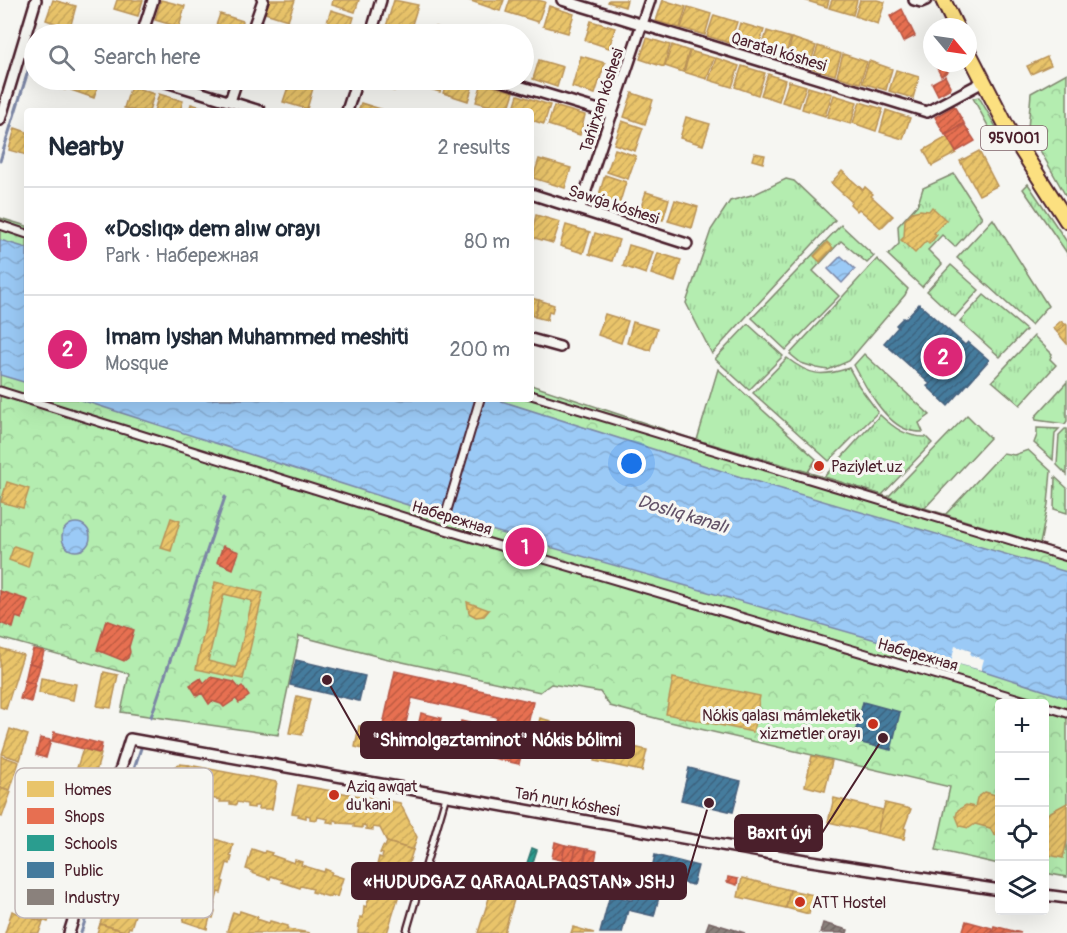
<!DOCTYPE html>
<meta charset="utf-8">
<style>
:root{--surface:#fff;--page:#f6f6f7;--text:#1f2937;--muted:#747a83;--line:#e0e1e3;--accent:#db2777}
body{margin:0;font-family:Pangolin,sans-serif;background:var(--page);color:var(--text)}
.controls{position:absolute;right:18px;bottom:18px;display:grid;overflow:hidden;border-radius:6px;box-shadow:0 6px 24px #0002}
.controls button{width:54px;height:54px;display:grid;place-items:center;padding:0;border:0;border-bottom:2px solid var(--line);background:var(--surface);color:var(--text);font:30px sans-serif}
.compass{position:absolute;left:923px;top:18px;width:54px;height:54px;border-radius:50%;background:var(--surface);box-shadow:0 6px 24px #0002;rotate:119deg}
.you{position:absolute;left:632px;top:464px;width:21px;height:21px;margin:-15px;border:4px solid #fff;border-radius:50%;background:#1a73e8;box-shadow:0 0 0 9px #1a73e833}
.badge{display:grid;place-items:center;width:39px;height:39px;border-radius:50%;background:var(--accent);color:#fff;font-size:20px;font-weight:700}
.pin{position:absolute;translate:-50% -50%;border:3px solid #fff;box-shadow:0 2px 6px #0006}
.list{margin:0;padding:0;list-style:none}
h2{display:flex;justify-content:space-between;align-items:center;height:78px;margin:0;padding:0 24px;font-size:26px}
h2 small{font-size:20px;font-weight:400;color:var(--muted)}
.list li{display:grid;grid-template-columns:39px 1fr auto;gap:18px;align-items:center;box-sizing:border-box;height:108px;padding:0 24px;border-top:2px solid var(--line)}
.list b{display:block;font-size:22px;white-space:nowrap}
.list p{margin:0;font-size:20px;white-space:nowrap;color:var(--muted)}
.list em{font-size:20px;font-style:normal;color:var(--muted)}
.icon{flex:none;width:33px;height:33px;fill:none;stroke:currentColor;stroke-width:2;stroke-linecap:round;stroke-linejoin:round}
.map{position:relative;flex:none;width:1067px;height:933px;overflow:hidden}
.search{position:absolute;background:var(--surface);box-shadow:0 6px 24px #0002;left:24px;top:24px;width:510px;height:66px;display:flex;align-items:center;gap:15px;box-sizing:border-box;padding:0 21px;border-radius:33px;color:var(--muted);font-size:22px}
.panel{position:absolute;background:var(--surface);box-shadow:0 6px 24px #0002;left:24px;top:108px;width:510px;height:294px;border-radius:6px}
.map>svg:first-child{display:block}
.grass{fill:url(#grass-tufts);stroke:#7f866e;stroke-width:1.5}
.forest{fill:url(#forest-crowns);stroke:#7f866e;stroke-width:1.5}
.water{fill:url(#water-waves);stroke:#7b86a5;stroke-width:1.5}
.pier{fill:#f6f6f2}
.homes{fill:url(#homes-hatch);stroke:#b99257;stroke-width:1.5;fill-rule:evenodd}
.shops{fill:url(#shops-hatch);stroke:#b85746;stroke-width:1.5}
.schools{fill:url(#schools-hatch);stroke:#347771;stroke-width:1.5}
.public{fill:url(#public-hatch);stroke:#465f7b;stroke-width:1.5}
.industry{fill:url(#industry-hatch);stroke:#776464;stroke-width:1.5}
.lines{fill:none;stroke-linecap:round;stroke-linejoin:round}
.stream{stroke:#7b86a5;stroke-width:3}
.service-casing{stroke:#4a1f2b;stroke-width:9}
.pedestrian-casing{stroke:#4a1f2b;stroke-width:11}
.minor-casing{stroke:#4a1f2b;stroke-width:14}
.primary-casing{stroke:#4a1f2b;stroke-width:18}
.service{stroke:#f6f6f2;stroke-width:4.5}
.pedestrian{stroke:#f6f6f2;stroke-width:7}
.minor{stroke:#f6f6f2;stroke-width:9}
.primary{stroke:#fce080;stroke-width:14}
.poi-dot{fill:#c8321e;stroke:#f6f6f2;stroke-width:2}
.labels{text-anchor:middle;stroke-width:6;stroke-linejoin:round;paint-order:stroke}
.shield{fill:#f6f6f2;stroke:#7e6067;stroke-width:1.5}
.shield-label{font-size:15px;font-weight:bold;fill:#4a1f2b}
.street-label{font-size:16px;fill:#4a1f2b;stroke:#f6f6f2}
.poi-label{font-size:16px;fill:#4a1f2b;stroke:#f6f6f2;text-anchor:start}
.water-label{font-size:18px;font-style:italic;fill:#625268;stroke:#f6f6f2}
.key{fill:#f6f6f2;stroke:#c2b6b6;stroke-width:1.5}
.key-label{font-size:16px;fill:#4a1f2b}
.leader{fill:none;stroke:#4a1f2b;stroke-width:2}
.callout-dot{fill:#4a1f2b;stroke:#f6f6f2;stroke-width:2}
.callout{fill:#4a1f2b;stroke:#4a1f2b;stroke-width:2}
.callout-label{font-size:18px;text-anchor:middle;font-weight:bold;fill:#fff}
</style>
<div class="map">
<svg width="1067" height="933" viewBox="0 0 1067 933">
<defs>
<pattern id="grass-tufts" width="24" height="20" patternUnits="userSpaceOnUse" patternTransform="scale(1.5)"><rect width="24" height="20" fill="#b4edb0"/><path d="M3 7l-1-3M5 7V3M7 7l1-3M15 17l-1-3M17 17v-4M19 17l1-3" fill="none" stroke="#9ccb98"/></pattern>
<pattern id="forest-crowns" width="20" height="18" patternUnits="userSpaceOnUse" patternTransform="scale(1.5)"><rect width="20" height="18" fill="#b4edb0"/><path d="M2 6a3 3 0 1 1 6 0M12 15a3 3 0 1 1 6 0" fill="none" stroke="#9ccb98"/></pattern>
<pattern id="water-waves" width="16" height="10" patternUnits="userSpaceOnUse" patternTransform="scale(1.5)"><rect width="16" height="10" fill="#9bcaf6"/><path d="M0 5q4-4 8 0t8 0" fill="none" stroke="#87add3"/></pattern>
<pattern id="homes-hatch" width="6" height="6" patternUnits="userSpaceOnUse" patternTransform="scale(1.5)"><rect width="6" height="6" fill="#e9c46a"/><path d="M-1 1l2-2M0 6l6-6M5 7l2-2" fill="none" stroke="#c9a85c"/></pattern>
<pattern id="shops-hatch" width="6" height="6" patternUnits="userSpaceOnUse" patternTransform="scale(1.5)"><rect width="6" height="6" fill="#e76f51"/><path d="M-1 1l2-2M0 6l6-6M5 7l2-2" fill="none" stroke="#bd5b43"/></pattern>
<pattern id="schools-hatch" width="6" height="6" patternUnits="userSpaceOnUse" patternTransform="scale(1.5)"><rect width="6" height="6" fill="#2a9d8f"/><path d="M-1 1l2-2M0 6l6-6M5 7l2-2" fill="none" stroke="#267f75"/></pattern>
<pattern id="public-hatch" width="6" height="6" patternUnits="userSpaceOnUse" patternTransform="scale(1.5)"><rect width="6" height="6" fill="#457b9d"/><path d="M-1 1l2-2M0 6l6-6M5 7l2-2" fill="none" stroke="#3c6480"/></pattern>
<pattern id="industry-hatch" width="6" height="6" patternUnits="userSpaceOnUse" patternTransform="scale(1.5)"><rect width="6" height="6" fill="#8a817c"/><path d="M-1 1l2-2M0 6l6-6M5 7l2-2" fill="none" stroke="#736966"/></pattern>
</defs>
<rect width="100%" height="100%" fill="#f6f6f2"/>
<filter id="ink" filterUnits="userSpaceOnUse"><feTurbulence type="fractalNoise" baseFrequency=".0167" numOctaves="2"/><feDisplacementMap in="SourceGraphic" scale="12" xChannelSelector="R" yChannelSelector="G"/><feConvolveMatrix kernelMatrix="1 2 1 2 8 2 1 2 1" color-interpolation-filters="sRGB"/></filter>
<g filter="url(#ink)">
<g class="grass">
<polygon points="979,97 997,129 993,135 973,98"/>
<polygon points="954,174 982,217 955,247 942,235 928,250 942,264 922,287 888,255 899,244 898,226 918,204 923,188"/>
<polygon points="786,179 794,181 835,220 712,354 686,303 711,230 730,201 755,194"/>
<polygon points="1028,184 1067,242 1067,253 1023,189"/>
<polygon points="993,219 1048,306 1031,325 957,258"/>
<polygon points="841,225 874,256 867,263 841,241 813,271 839,296 786,350 752,318"/>
<polygon points="877,259 908,289 905,295 849,361 828,370 817,368 801,363 790,354"/>
<polygon points="951,265 979,290 955,317 927,291"/>
<polygon points="984,295 1026,330 1000,357 960,321"/>
<polygon points="748,324 783,356 749,390 715,359"/>
<polygon points="1034,336 1052,354 1050,359 1056,365 1020,405 992,381"/>
<path d="M 864,354 L 930,415 L 919,423 L 923,432 C 918,432 913,432 908,430 C 885,423 865,386 854,365 Z"/>
<path d="M 787,358 C 810,376 822,377 849,368 L 859,386 L 878,412 L 829,461 L 753,393 Z"/>
<polygon points="718,369 816,459 808,472 697,440"/>
<polygon points="1067,382 1067,421 1065,424 1036,420 1035,417"/>
<path d="M 880,415 C 894,428 906,437 926,437 L 932,443 L 882,495 L 824,477 Z"/>
<polygon points="967,415 990,438 925,508 888,497"/>
<polygon points="1037,428 1059,429 1055,433 1053,460 1034,443 1037,435"/>
<polygon points="1065,429 1067,429 1067,475 1057,465 1059,435"/>
<polygon points="1028,450 1051,471 1048,504 1040,544 945,515 1003,453 1014,455"/>
<polygon points="1055,477 1067,488 1067,513 1054,509"/>
</g>
<g class="forest">
<polygon points="1067,73 1067,198 1028,129 1031,93"/>
<polygon points="0,218 27,226 27,399 531,399 531,385 690,438 824,477 1067,552 1067,877 1045,873 1044,704 1000,704 999,864 936,850 950,787 670,722 610,706 600,692 551,684 540,692 384,658 299,636 278,735 121,712 129,674 0,638"/>
</g>
<g class="water">
<polygon points="0,240 27,248 27,383 0,375"/>
<polygon points="841,256 855,269 842,283 828,269"/>
<polygon points="78,399 495,399 744,478 1067,572 1067,698 981,670 445,517"/>
<circle cx="76" cy="537" r="14"/>
</g>
<polygon class="pier" points="955,646 971,651 970,655 984,659 981,670 951,662"/>
<g class="homes">
<polygon points="53,0 76,6 70,28 46,20"/>
<polygon points="117,0 143,0 138,16 114,9"/>
<polygon points="161,0 185,6 179,27 155,20"/>
<polygon points="269,0 295,0 288,20 265,13"/>
<polygon points="333,0 359,0 355,12 332,5"/>
<polygon points="394,0 418,5 409,34 401,34 385,30"/>
<polygon points="468,0 504,0 500,11"/>
<polygon points="510,0 538,0 545,2 538,22 506,12"/>
<polygon points="609,0 627,0 625,7 608,2"/>
<polygon points="663,0 686,7 680,28 656,21"/>
<polygon points="804,0 829,0 827,7"/>
<polygon points="832,0 857,0 853,15 829,8"/>
<polygon points="860,0 877,0 885,2 878,24 855,16"/>
<polygon points="549,6 574,14 568,33 543,26"/>
<polygon points="688,7 711,14 705,35 681,28"/>
<polygon points="331,10 354,17 349,34 334,34 324,32"/>
<polygon points="220,14 243,21 239,34 213,34"/>
<polygon points="714,15 737,22 730,43 707,36"/>
<polygon points="591,21 615,28 609,48 585,40"/>
<polygon points="263,23 286,31 285,34 259,34"/>
<polygon points="740,23 764,30 757,51 734,44"/>
<polygon points="436,27 458,34 433,34"/>
<polygon points="767,31 791,38 784,59 761,52"/>
<polygon points="647,38 670,45 664,67 640,59"/>
<polygon points="792,38 816,46 809,67 786,60"/>
<polygon points="672,45 689,51 683,72 665,66"/>
<polygon points="818,46 841,54 835,75 811,68"/>
<polygon points="690,51 714,58 707,79 684,72"/>
<polygon points="843,54 867,62 860,83 837,76"/>
<polygon points="581,56 605,63 595,94 572,87"/>
<polygon points="524,57 530,59 524,78"/>
<polygon points="1047,57 1051,65 1031,74 1027,66"/>
<polygon points="716,58 739,66 732,87 709,80"/>
<polygon points="539,60 563,67 557,87 533,79"/>
<polygon points="869,61 892,69 886,90 862,83"/>
<polygon points="742,66 765,73 758,95 735,87"/>
<polygon points="896,70 919,77 913,98 889,91"/>
<polygon points="768,74 785,80 779,101 761,95"/>
<polygon points="49,80 68,80 65,90 48,84"/>
<polygon points="74,80 100,80 94,98 71,90"/>
<polygon points="372,80 398,80 394,91 371,84"/>
<polygon points="409,80 444,80 440,92 408,82"/>
<polygon points="447,80 467,80 474,82 468,101 443,93"/>
<polygon points="290,81 313,88 307,109 283,102"/>
<polygon points="789,81 806,86 799,107 782,102"/>
<polygon points="482,83 514,92 508,111 476,102"/>
<polygon points="131,86 154,94 149,111 135,111 124,108"/>
<polygon points="808,87 832,94 825,116 802,109"/>
<polygon points="632,93 653,100 645,124 624,117"/>
<polygon points="159,94 183,101 180,111 154,111"/>
<polygon points="518,95 550,105 544,124 531,120 531,111 513,111"/>
<polygon points="834,95 857,102 851,124 827,117"/>
<polygon points="860,102 883,109 876,131 853,123"/>
<polygon points="361,103 384,110 384,111 358,111"/>
<polygon points="191,104 215,111 189,111"/>
<polygon points="554,106 585,115 580,135 548,125"/>
<polygon points="886,110 910,118 903,139 880,132"/>
<polygon points="686,117 710,124 703,145 680,138"/>
<polygon points="622,121 643,128 635,151 614,144"/>
<polygon points="15,128 27,132 27,155 9,150"/>
<polygon points="947,137 956,153 932,166 924,150"/>
<polygon points="615,149 636,156 628,179 607,172"/>
<polygon points="979,151 997,186 979,195 960,161"/>
<polygon points="754,153 765,155 763,163 752,160"/>
<polygon points="539,159 571,168 565,188 533,178"/>
<polygon points="842,171 863,190 865,187 873,194 871,196 893,216 881,228 859,209 857,211 850,204 852,202 831,183"/>
<polygon points="605,175 626,182 619,205 598,198"/>
<polygon points="646,192 669,199 663,220 639,213"/>
<polygon points="675,200 698,207 692,228 668,221"/>
<polygon points="932,207 946,220 934,233 937,235 933,240 929,244 926,241 915,253 901,240 904,237 905,220 912,212 920,210 929,211"/>
<polygon points="536,215 560,222 553,243 531,237"/>
<polygon points="566,225 590,232 583,253 560,246"/>
<polygon points="595,233 619,240 612,261 589,254"/>
<polygon points="827,242 833,248 820,262 814,256"/>
<polygon points="629,245 653,252 646,274 623,266"/>
<polygon points="658,253 681,260 675,282 651,274"/>
<polygon points="531,298 539,300 535,317 531,315"/>
<polygon points="539,300 554,305 552,312 549,311 547,320 535,317"/>
<polygon points="605,314 628,321 621,343 598,335"/>
<polygon points="1061,321 1065,325 1057,332 1053,328"/>
<polygon points="633,322 657,329 650,350 627,343"/>
<polygon points="1066,324 1067,325 1067,344 1057,332"/>
<polygon points="7,482 29,489 23,508 1,502"/>
<polygon points="171,518 180,521 171,551 161,548"/>
<polygon points="14,546 32,552 28,567 9,560"/>
<path d="M 215,582 L 263,593 L 243,679 L 196,669 ZM 224,594 L 252,601 L 236,668 L 208,661 Z"/>
<polygon points="467,602 489,610 484,616 476,617 469,613"/>
<polygon points="0,648 23,655 6,709 0,707"/>
<polygon points="104,672 118,675 111,708 97,706"/>
<polygon points="41,678 76,684 73,700 39,693"/>
<polygon points="673,678 760,696 753,732 666,714"/>
<polygon points="297,696 310,699 302,735 289,733"/>
<polygon points="540,718 551,721 544,745 534,743"/>
<polygon points="359,726 368,728 363,749 355,747"/>
<polygon points="10,729 28,735 20,760 2,754"/>
<polygon points="599,739 647,750 642,771 594,761"/>
<polygon points="83,749 101,754 94,779 75,774"/>
<polygon points="1,756 19,762 10,790 0,787"/>
<polygon points="812,756 832,761 825,791 805,786"/>
<polygon points="179,764 189,765 184,793 167,802 164,811 166,811 164,819 161,819 160,823 162,824 155,840 129,832 144,784"/>
<polygon points="189,765 277,782 272,809 258,809 259,806 254,806 254,808 247,807 247,804 237,802 236,805 230,804 231,802 220,802 221,800 210,798 210,801 202,799 203,796 199,796 198,798 191,797 191,794 184,793"/>
<polygon points="298,785 400,803 417,837 413,850 387,842 380,828 373,827 373,830 366,829 366,826 362,825 362,828 354,827 354,824 338,823 338,821 334,820 334,823 327,822 328,819 318,817 317,820 310,819 310,816 306,815 306,818 298,816 299,814 292,813"/>
<polygon points="0,788 11,792 2,817 0,816"/>
<polygon points="985,792 995,795 1000,803 998,812 1000,813 1000,836 994,835 990,828 975,824 969,828 960,826 956,816 958,810 966,805 975,807 977,798"/>
<polygon points="834,798 883,810 877,833 828,822"/>
<polygon points="885,803 911,809 904,828 906,829 904,839 877,833"/>
<polygon points="1067,803 1067,840 1063,858 1044,854 1044,826 1047,814"/>
<polygon points="209,837 233,845 230,856 232,857 230,864 227,863 222,881 224,882 221,893 218,892 213,910 215,911 213,918 210,917 207,929 183,921 185,915 182,915 188,896 190,897 194,887 191,886 196,871 199,871 202,861 199,860 205,842 207,843"/>
<polygon points="387,842 413,850 387,933 358,933 360,917 363,918 364,906 366,907 370,895 367,895 370,888 372,888 373,884 371,884 373,876 375,877 379,865 377,865 379,857 382,858 383,854 380,853 383,846 385,847"/>
<polygon points="124,849 151,857 150,861 152,862 147,878 144,878 142,886 144,887 139,903 137,902 134,911 136,912 131,928 129,927 127,932 100,924"/>
<polygon points="252,849 264,853 265,851 272,853 271,855 294,863 295,860 302,862 301,865 324,872 325,869 332,872 331,874 343,878 337,897 331,895 330,897 312,892 313,889 301,886 300,888 282,882 283,880 271,876 270,879 252,873 252,871 246,869"/>
<polygon points="496,876 519,883 504,933 478,933"/>
<polygon points="742,878 790,890 786,908 738,897"/>
<polygon points="790,890 814,895 809,914 786,908"/>
<polygon points="24,898 53,907 48,922 20,913"/>
<polygon points="12,911 43,922 39,933 5,933"/>
<polygon points="240,911 258,917 257,919 269,923 270,921 288,926 287,929 310,933 234,933 227,931 233,912 239,914"/>
<polygon points="100,924 127,932 128,933 97,933"/>
<polygon points="573,927 594,933 571,933"/>
</g>
<g class="shops">
<polygon points="902,9 915,36 903,42 890,16"/>
<polygon points="938,63 943,63 948,72 941,76 935,64"/>
<polygon points="945,76 951,88 938,95 932,83"/>
<polygon points="954,106 964,123 945,135 935,117"/>
<polygon points="964,124 975,141 956,152 946,135"/>
<circle cx="819" cy="466" r="5"/>
<polygon points="223,546 239,552 233,569 217,562"/>
<polygon points="0,591 28,600 22,619 16,617 13,628 0,623"/>
<polygon points="106,620 134,630 129,647 130,652 128,658 124,661 97,650"/>
<polygon points="33,649 44,651 40,666 29,663"/>
<polygon points="29,663 40,666 35,684 25,681"/>
<polygon points="395,671 533,702 519,764 488,757 497,717 412,698 402,739 381,734"/>
<polygon points="210,677 234,682 239,688 242,686 249,696 239,703 236,699 224,707 221,704 212,701 209,704 202,693 197,696 190,685 201,678 204,683"/>
<polygon points="25,681 35,684 31,702 20,699"/>
<polygon points="421,713 441,718 435,744 415,740"/>
<polygon points="461,721 481,726 475,752 455,748"/>
<polygon points="54,732 102,744 100,753 52,741"/>
<polygon points="40,738 51,740 46,758 36,755"/>
<polygon points="555,842 565,845 562,860 552,858"/>
<polygon points="565,845 576,847 573,862 562,860"/>
<polygon points="576,847 586,849 583,864 573,862"/>
<polygon points="587,849 597,851 594,866 584,864"/>
<polygon points="728,877 738,879 737,885 727,882"/>
<polygon points="966,921 992,928 991,933 962,933"/>
<polygon points="994,926 1021,933 992,933"/>
</g>
<polygon class="schools" points="532,848 537,850 532,865 527,863"/>
<g class="public">
<polygon points="919,304 965,345 968,342 989,360 948,406 927,386 930,384 884,343 898,327 896,325 903,318 905,319"/>
<polygon points="296,660 365,676 359,701 290,685"/>
<polygon points="863,702 900,712 891,750 853,741"/>
<polygon points="689,768 741,781 733,812 681,800"/>
<polygon points="655,855 698,866 693,885 664,878 654,916 628,910 622,933 600,933 610,895 632,900 641,865 652,868"/>
</g>
<g class="industry">
<polygon points="709,922 745,933 705,933"/>
<polygon points="823,923 848,930 847,933 820,933"/>
</g>
<g class="lines">
<g class="stream">
<polyline points="0,161 34,52"/>
<polyline points="151,717 225,497"/>
<polyline points="114,829 141,748"/>
<polyline points="81,933 110,843"/>
</g>
<g class="service-casing">
<polyline id="service" points="406,933 446,796"/>
</g>
<g class="pedestrian-casing">
<g id="pedestrian">
<polyline points="0,225 27,234"/>
<polyline points="0,391 442,529 1036,704"/>
<polyline points="531,395 1067,557"/>
<polyline points="445,517 480,399"/>
<polyline points="1044,706 1067,713"/>
</g>
</g>
<g class="minor-casing">
<g id="minor">
<polyline points="562,0 927,112 983,82"/>
<polyline points="914,0 921,2 926,0"/>
<polyline points="142,34 153,0"/>
<polyline points="251,34 263,0"/>
<polyline points="371,34 381,0"/>
<polyline points="160,80 260,111"/>
<polyline points="499,80 612,114"/>
<polyline points="230,101 237,80"/>
<polyline points="347,111 357,80"/>
<polyline points="0,120 36,0"/>
<polyline points="531,194 687,244"/>
<polyline points="580,208 650,0"/>
<polyline points="531,339 560,347"/>
<polyline points="1044,895 1067,898"/>
<polyline points="69,933 130,739 805,860 1000,890"/>
</g>
</g>
<g class="primary-casing">
<g id="primary">
<polyline points="943,0 956,27"/>
<polyline points="968,51 1008,129 1067,221"/>
</g>
</g>
<use href="#service" class="service"/>
<use href="#pedestrian" class="pedestrian"/>
<use href="#minor" class="minor"/>
<use href="#primary" class="primary"/>
</g>
</g>
<g class="poi-dot">
<circle cx="819" cy="466" r="6"/>
<circle cx="873" cy="724" r="6"/>
<circle cx="334" cy="795" r="6"/>
<circle cx="800" cy="902" r="6"/>
</g>
<g class="labels">
<rect class="shield" x="981" y="126" width="66" height="24" rx="4.5"/>
<g class="shield-label">
<text x="1014" y="143">95V001</text>
</g>
<g class="street-label">
<text transform="translate(779 51) rotate(17)" y="6">Qaratal kóshesi</text>
<text transform="translate(601 100) rotate(-72)" y="6">Tańirxan kóshesi</text>
<text transform="translate(614 204) rotate(18)" y="6">Sawǵa kóshesi</text>
<text transform="translate(452 517) rotate(17)" y="6">Набережная</text>
<text transform="translate(918 654) rotate(16)" y="6">Набережная</text>
<text transform="translate(567 801) rotate(10)" y="6">Tań nurı kóshesi</text>
</g>
<g class="poi-label">
<text x="831" y="472">Paziylet.uz</text>
<text x="861" y="721" text-anchor="end">Nókis qalası mámleketik<tspan x="861" dy="18">xizmetler orayı</tspan></text>
<text x="346" y="792">Aziq awqat<tspan x="346" dy="18">du'kani</tspan></text>
<text x="812" y="908">ATT Hostel</text>
</g>
<g class="water-label">
<text transform="translate(683 514) rotate(17)" y="6">Doslıq kanalı</text>
</g>
</g>
<rect x="15" y="768" width="198" height="150" rx="9" class="key"/>
<rect x="27" y="781" width="27" height="16" fill="#e9c46a"/>
<rect x="27" y="808" width="27" height="16" fill="#e76f51"/>
<rect x="27" y="835" width="27" height="16" fill="#2a9d8f"/>
<rect x="27" y="862" width="27" height="16" fill="#457b9d"/>
<rect x="27" y="889" width="27" height="16" fill="#8a817c"/>
<g class="key-label">
<text x="64" y="795">Homes</text>
<text x="64" y="822">Shops</text>
<text x="64" y="849">Schools</text>
<text x="64" y="876">Public</text>
<text x="64" y="903">Industry</text>
</g>
<path class="leader" d="M327 680L361 740M883 738L822 833M709 803L686 881"/>
<g class="callout-dot">
<circle cx="327" cy="680" r="6"/>
<circle cx="883" cy="738" r="6"/>
<circle cx="709" cy="803" r="6"/>
</g>
<g class="callout">
<rect x="361" y="722" width="273" height="36" rx="6"/>
<rect x="735" y="815" width="87" height="36" rx="6"/>
<rect x="352" y="863" width="334" height="36" rx="6"/>
</g>
<g class="callout-label">
<text x="497" y="746">"Shimolgaztaminot" Nókis bólimi</text>
<text x="779" y="839">Baxıt úyi</text>
<text x="519" y="888">«HUDUDGAZ QARAQALPAQSTAN» JSHJ</text>
</g>
</svg>
<div class="controls">
<button>+</button>
<button>−</button>
<button><svg class="icon" aria-label="locate" viewBox="0 0 24 24"><circle cx="12" cy="12" r="6"/><path d="M12 2v4M12 18v4M2 12h4M18 12h4"/></svg></button>
<button><svg class="icon" aria-label="layers" viewBox="0 0 24 24"><path d="M12 4l9 5-9 5-9-5zM3 14l9 5 9-5"/></svg></button>
</div>
<svg class="compass" viewBox="-18 -18 36 36"><path d="M0-13l5 13h-10z" fill="#e53935"/><path d="M0 13l5-13h-10z" fill="#747a83"/></svg>
<div class="you"></div>
<div class="pin badge" style="left:525px;top:547px">1</div>
<div class="pin badge" style="left:943px;top:357px">2</div>
<div class="search"><svg class="icon" aria-label="search" viewBox="0 0 24 24"><circle cx="10" cy="10" r="6"/><path d="M15 15l6 6"/></svg>Search here</div>
<section class="panel">
<h2>Nearby<small>2 results</small></h2>
<ul class="list">
<li><span class="badge">1</span><div><b>«Doslıq» dem alıw orayı</b><p>Park · Набережная</p></div><em>80 m</em></li>
<li><span class="badge">2</span><div><b>Imam Iyshan Muhammed meshiti</b><p>Mosque</p></div><em>200 m</em></li>
</ul>
</section>
</div>
